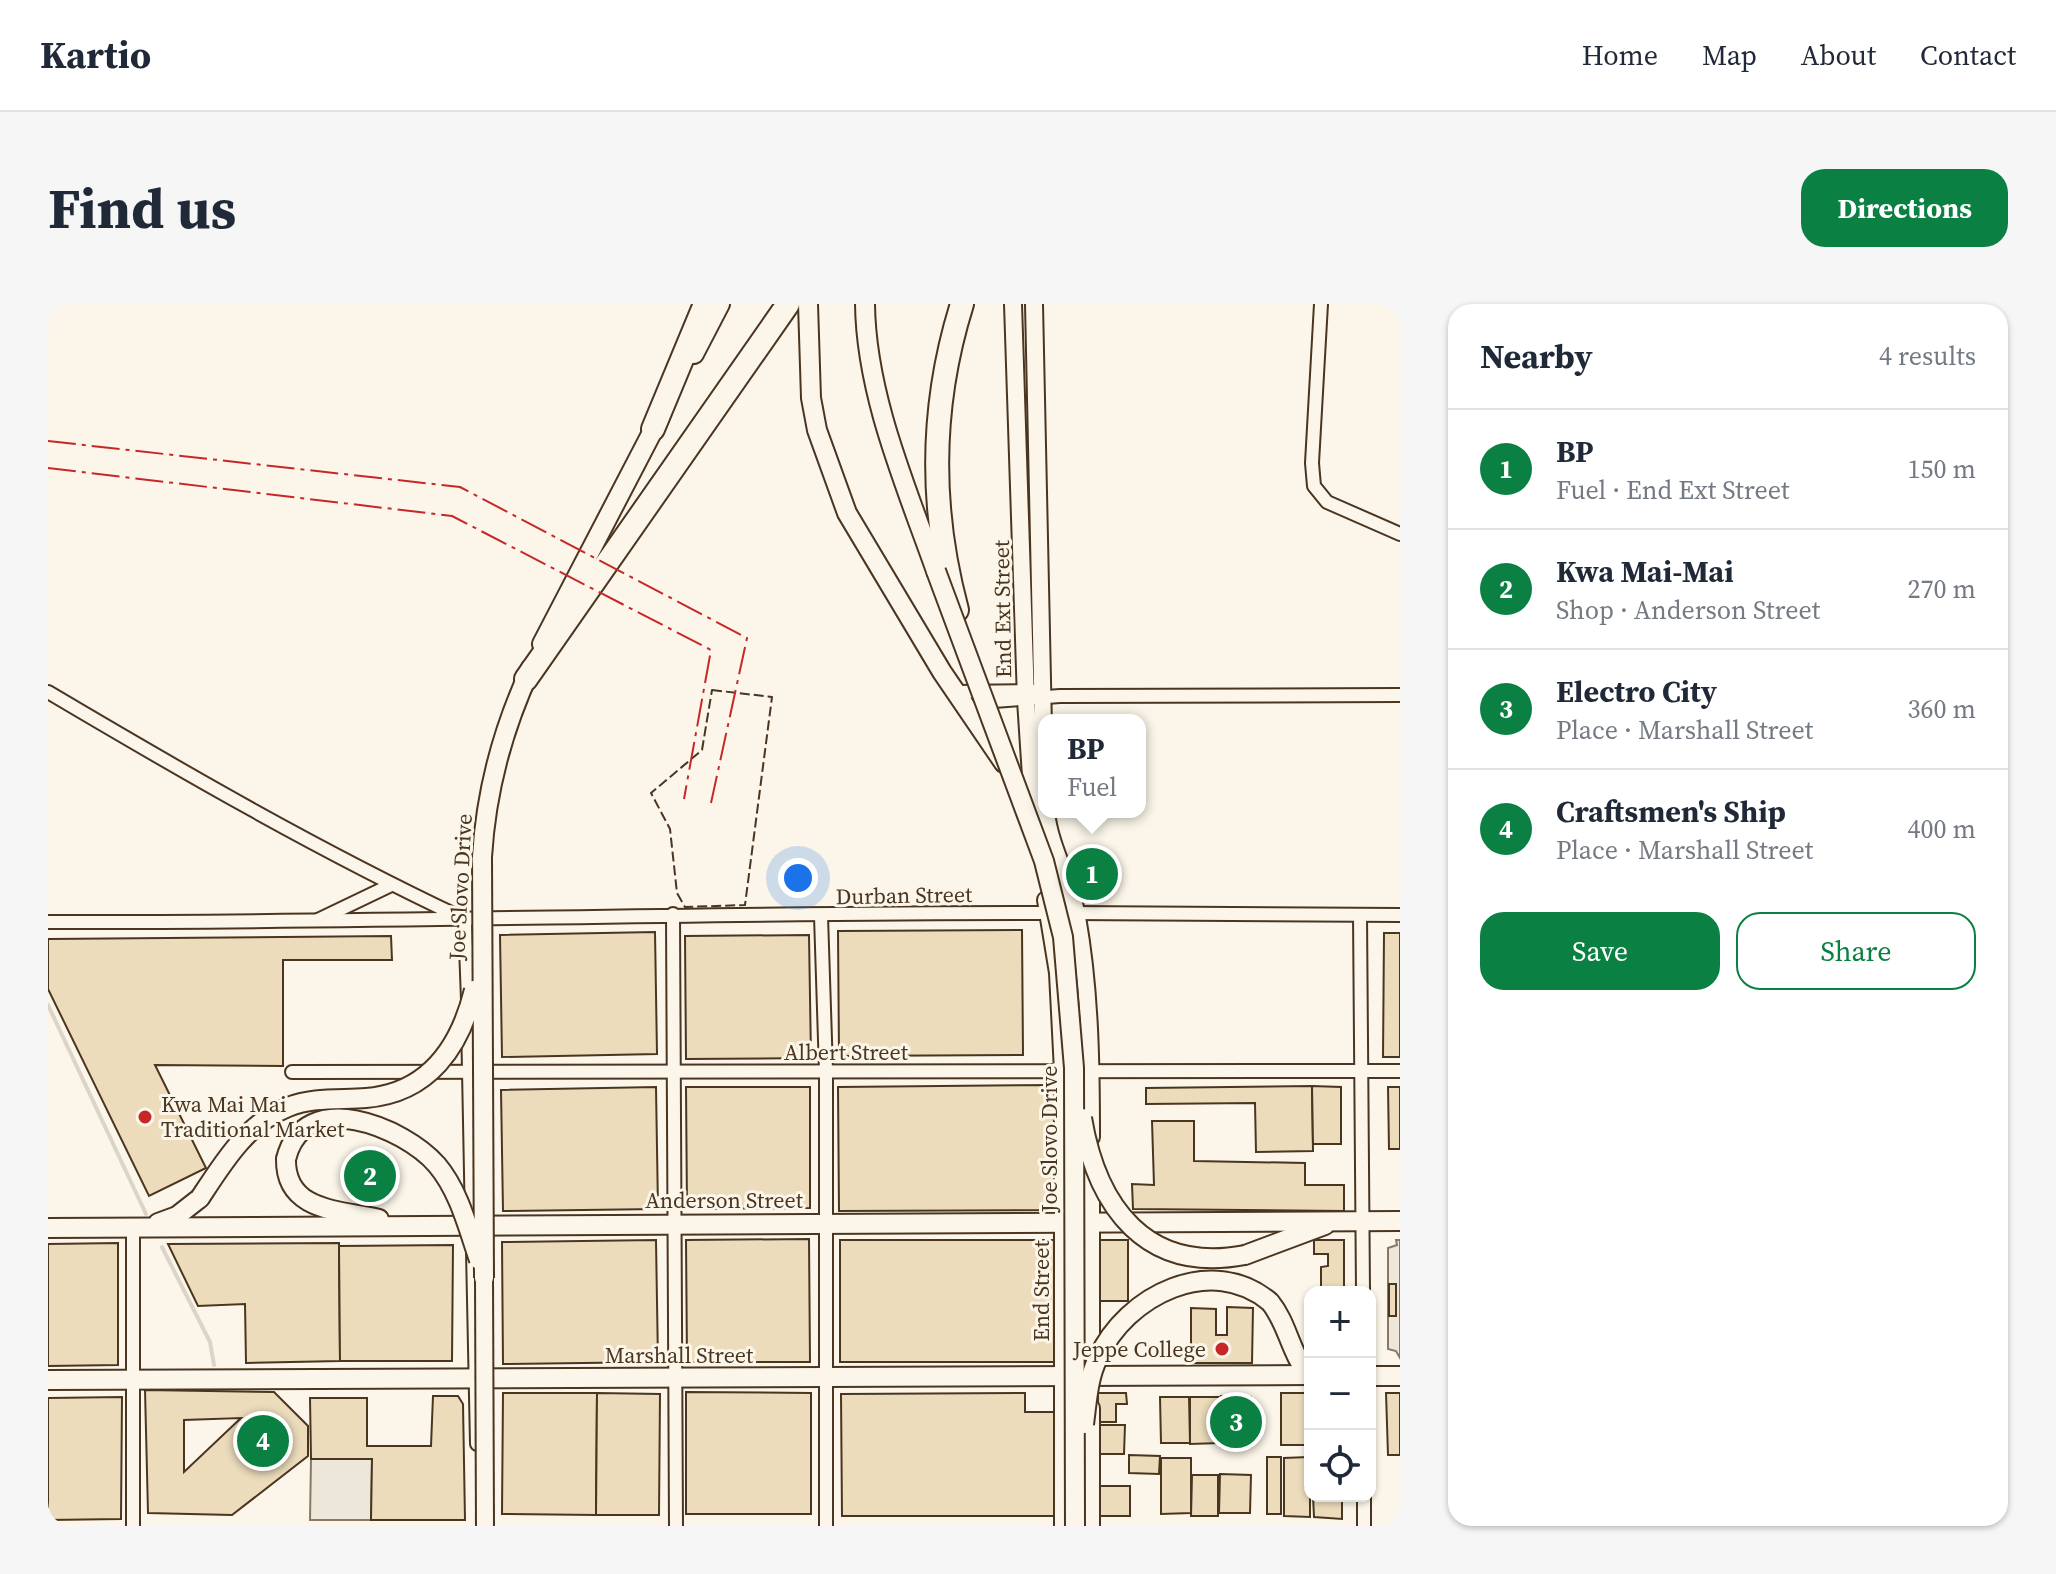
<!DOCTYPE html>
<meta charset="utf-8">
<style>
:root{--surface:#fff;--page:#f6f6f7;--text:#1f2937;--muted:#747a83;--line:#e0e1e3;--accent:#0b8043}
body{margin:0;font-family:"Source Serif 4",serif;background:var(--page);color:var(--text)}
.controls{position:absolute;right:24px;bottom:24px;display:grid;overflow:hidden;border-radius:16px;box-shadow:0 2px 6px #0004}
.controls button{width:72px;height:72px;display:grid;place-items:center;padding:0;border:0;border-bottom:2px solid var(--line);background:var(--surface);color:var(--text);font:40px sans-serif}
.you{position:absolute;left:750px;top:574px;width:28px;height:28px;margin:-20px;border:6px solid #fff;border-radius:50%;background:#1a73e8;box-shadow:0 0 0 12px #1a73e833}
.badge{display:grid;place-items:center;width:52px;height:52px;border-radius:50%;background:var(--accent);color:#fff;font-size:26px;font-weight:700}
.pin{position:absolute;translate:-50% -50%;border:4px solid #fff;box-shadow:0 2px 8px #0006}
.popup{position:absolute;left:990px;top:410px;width:108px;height:104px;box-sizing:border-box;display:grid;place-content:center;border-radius:16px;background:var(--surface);filter:drop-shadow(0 2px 6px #0005);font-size:26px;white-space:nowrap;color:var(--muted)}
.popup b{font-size:30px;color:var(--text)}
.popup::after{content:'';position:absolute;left:50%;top:100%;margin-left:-16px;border:16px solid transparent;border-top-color:var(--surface)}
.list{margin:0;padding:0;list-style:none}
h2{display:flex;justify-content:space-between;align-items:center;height:104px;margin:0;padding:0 32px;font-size:34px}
h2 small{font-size:26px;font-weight:400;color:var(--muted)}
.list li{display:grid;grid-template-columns:52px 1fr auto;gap:24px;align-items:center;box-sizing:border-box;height:120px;padding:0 32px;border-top:2px solid var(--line)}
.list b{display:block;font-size:30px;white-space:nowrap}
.list p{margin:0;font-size:26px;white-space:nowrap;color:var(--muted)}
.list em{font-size:26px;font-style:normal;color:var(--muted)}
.actions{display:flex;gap:16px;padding:24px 32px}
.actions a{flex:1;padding:18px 0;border:2px solid var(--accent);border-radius:24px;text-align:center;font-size:28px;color:var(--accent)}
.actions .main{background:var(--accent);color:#fff}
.icon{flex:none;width:44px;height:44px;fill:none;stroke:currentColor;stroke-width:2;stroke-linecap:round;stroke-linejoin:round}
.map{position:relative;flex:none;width:1352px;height:1222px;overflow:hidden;border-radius:24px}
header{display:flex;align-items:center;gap:48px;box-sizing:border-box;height:112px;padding:0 40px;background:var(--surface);border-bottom:2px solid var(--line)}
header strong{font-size:38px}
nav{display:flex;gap:44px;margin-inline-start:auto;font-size:28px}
.intro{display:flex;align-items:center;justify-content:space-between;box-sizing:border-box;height:192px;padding:0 48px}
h1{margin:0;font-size:56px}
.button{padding:20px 36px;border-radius:24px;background:var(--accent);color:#fff;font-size:28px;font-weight:700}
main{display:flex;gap:48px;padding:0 48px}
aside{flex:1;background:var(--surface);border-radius:24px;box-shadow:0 2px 6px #0004}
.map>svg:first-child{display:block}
.green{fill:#ede6d9;stroke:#887966;stroke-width:2}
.parking{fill:#ede7d9;stroke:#887966;stroke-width:2}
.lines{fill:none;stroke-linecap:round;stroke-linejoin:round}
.stream{stroke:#dcd4c6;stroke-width:4}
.building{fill:#ecdcbc;stroke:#4a3520;stroke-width:2;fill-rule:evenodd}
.street-casing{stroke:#4a3520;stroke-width:16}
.secondary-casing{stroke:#4a3520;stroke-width:20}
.primary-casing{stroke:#4a3520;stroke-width:22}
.highway-casing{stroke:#4a3520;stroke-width:26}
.street{stroke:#fbf6e9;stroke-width:12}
.secondary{stroke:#fbf6e9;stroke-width:16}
.primary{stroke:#fbf6e9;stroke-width:18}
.highway{stroke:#fbf6e9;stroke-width:22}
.secondary-bridge-casing{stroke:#4a3520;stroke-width:20;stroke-linecap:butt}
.primary-bridge-casing{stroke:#4a3520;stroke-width:22;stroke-linecap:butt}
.secondary-bridge{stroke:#fbf6e9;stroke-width:16}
.primary-bridge{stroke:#fbf6e9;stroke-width:18}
.fence{stroke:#4a3520;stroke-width:2;stroke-dasharray:10 4;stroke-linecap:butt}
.power{stroke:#c62828;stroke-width:2;stroke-dasharray:28 6 4 6;stroke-linecap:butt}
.poi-dot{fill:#c62828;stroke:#fbf6e9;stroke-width:3}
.labels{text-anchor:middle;stroke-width:6;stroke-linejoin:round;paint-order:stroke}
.street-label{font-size:22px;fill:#4a3520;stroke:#fbf6e9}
.poi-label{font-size:22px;fill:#4a3520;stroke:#fbf6e9;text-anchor:start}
</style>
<header>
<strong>Kartio</strong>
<nav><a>Home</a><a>Map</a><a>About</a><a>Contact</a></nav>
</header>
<div class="intro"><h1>Find us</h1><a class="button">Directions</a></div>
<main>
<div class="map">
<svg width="1352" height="1222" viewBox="0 0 1352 1222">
<rect width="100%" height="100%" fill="#fbf6e9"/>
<polygon class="green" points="1348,936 1352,936 1352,1054 1348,1047 1340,1045 1340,944 1349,941"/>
<polygon class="parking" points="263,1155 324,1155 323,1216 262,1216"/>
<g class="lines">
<g class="stream">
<polyline points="0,701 98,910"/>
<polyline points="114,943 162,1038 166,1061"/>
</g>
</g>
<g class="building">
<polygon points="974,626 975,751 791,752 790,627"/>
<polygon points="607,628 609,750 454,753 452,631"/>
<polygon points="1336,629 1352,629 1352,753 1335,753"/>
<polygon points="761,631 763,754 638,755 637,632"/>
<polygon points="343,632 344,656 235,656 235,762 107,761 158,864 101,892 0,685 0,635"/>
<polygon points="1006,781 1007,906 791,907 790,783"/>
<polygon points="1264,782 1265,847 1208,848 1207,799 1098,800 1098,784"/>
<polygon points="1264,782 1293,783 1293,840 1265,840"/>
<polygon points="608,783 610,905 455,907 453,786"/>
<polygon points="638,783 762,783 762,904 639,905"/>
<polygon points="1340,783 1352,783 1352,845 1341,845"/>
<polygon points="1104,817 1146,817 1146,857 1257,859 1257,881 1296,881 1296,907 1085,905 1084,880 1106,881"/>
<polygon points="761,935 762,1058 639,1058 638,936"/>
<polygon points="608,936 610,1058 455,1060 454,938"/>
<rect x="792" y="936" width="217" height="122"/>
<rect x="1050" y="936" width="30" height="61"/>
<polygon points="1266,936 1296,936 1296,988 1273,988 1273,963 1280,962 1280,950 1266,950"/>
<polygon points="70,939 70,1061 0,1062 0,940"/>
<polygon points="291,939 292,1057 198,1059 197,1000 150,1002 120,940"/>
<polygon points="405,941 404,1057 292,1057 291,942"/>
<rect x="1341" y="980" width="7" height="32"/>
<polygon points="1179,1003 1205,1004 1204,1059 1143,1059 1143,1004 1168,1005 1168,1031 1179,1031"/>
<path d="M 97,1086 L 226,1088 L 260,1122 L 260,1152 L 184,1211 L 100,1209 ZM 193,1114 L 136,1168 L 136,1116 Z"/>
<polygon points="638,1088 763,1089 763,1210 638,1210"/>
<polygon points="455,1089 549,1089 548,1211 454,1210"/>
<polygon points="549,1089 612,1090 611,1211 548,1211"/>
<polygon points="977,1089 977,1108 1008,1108 1008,1212 794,1212 793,1090"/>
<polygon points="1050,1089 1078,1089 1079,1100 1068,1100 1068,1118 1050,1118"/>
<rect x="1233" y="1089" width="29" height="52"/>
<polygon points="1338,1089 1352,1089 1352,1151 1340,1151"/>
<polygon points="385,1092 410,1092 415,1100 417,1216 323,1216 324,1155 263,1155 262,1094 319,1094 319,1142 383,1142"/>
<polygon points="1173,1092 1203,1093 1203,1143 1173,1143"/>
<polygon points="74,1093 73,1215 0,1216 0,1094"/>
<polygon points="1112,1093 1141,1093 1142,1139 1113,1139"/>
<polygon points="1142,1093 1172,1093 1172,1139 1142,1140"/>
<polygon points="1050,1121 1077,1121 1076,1150 1050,1150"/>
<polygon points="1081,1151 1112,1152 1111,1170 1081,1169"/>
<rect x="1219" y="1153" width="14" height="57"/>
<polygon points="1260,1153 1262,1175 1257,1175 1257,1183 1262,1183 1262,1213 1236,1212 1236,1154"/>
<polygon points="1113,1154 1143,1154 1143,1209 1113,1210"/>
<polygon points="1172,1170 1203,1171 1202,1209 1171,1209"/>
<polygon points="1144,1171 1170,1171 1170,1212 1143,1212"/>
<rect x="1051" y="1182" width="31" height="30"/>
<polygon points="1265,1192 1294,1192 1294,1215 1266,1213"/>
</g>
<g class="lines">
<g class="street-casing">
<g id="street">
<polyline points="1273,0 1264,159 1266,182 1279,198 1352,230"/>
<path d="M 0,388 C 135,468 272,547 414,614"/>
<polyline points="908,388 985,387"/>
<polyline points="932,398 1012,392 1352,391"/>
<polyline points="1023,609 1352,611"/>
<polyline points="625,610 628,1222"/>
<polyline points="1312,611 1315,988"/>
<polyline points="773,612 778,767 778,1222"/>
<polyline points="270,616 343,581"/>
<polyline points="417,616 420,696"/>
<path d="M 0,618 C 335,619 670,608 1005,609"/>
<polyline points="420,715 424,920"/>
<polyline points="244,768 1352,767"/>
<polyline points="85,924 85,1222"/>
<polyline points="425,947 429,1140"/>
<polyline points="1316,1192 1316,1222"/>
</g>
</g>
<g class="secondary-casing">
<g id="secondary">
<polyline points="965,0 978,396 986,518"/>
<polyline points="986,0 996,470"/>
<path d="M 998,508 C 1002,545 1023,577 1029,613 C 1042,686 1043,759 1043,833"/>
<polyline points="998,596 1010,669 1015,767 1015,1222"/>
<polyline points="1043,856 1043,1069"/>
<polyline points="1043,1222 1043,1104"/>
</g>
</g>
<g class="primary-casing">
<g id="primary">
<polyline points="760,0 763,94 769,126 799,209 894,368 956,459"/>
<path d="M 817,0 C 818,91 858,182 888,267"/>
<polyline points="646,50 672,0"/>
<polyline points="494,340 611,115"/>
<path d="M 434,553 C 438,487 455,424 483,364"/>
<path d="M 238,855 C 237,908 292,906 331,915"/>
<polyline points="110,919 129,912 152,894"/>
<polyline points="0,924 1352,917"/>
<polyline points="1197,951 1277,921"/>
<path d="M 1222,998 C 1240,1020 1242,1049 1261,1071"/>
<polyline points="1322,1072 1352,1072"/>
<polyline points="0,1076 1262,1071"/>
</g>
</g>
<g class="highway-casing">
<g id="highway">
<polyline points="605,125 657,0"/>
<path d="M 909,306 C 881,202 882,102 914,0"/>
<polyline points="478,375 740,0"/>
</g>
</g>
<use href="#street" class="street"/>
<use href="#secondary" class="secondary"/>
<use href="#primary" class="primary"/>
<use href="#highway" class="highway"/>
<g class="secondary-bridge-casing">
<polyline id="secondary-bridge" points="436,974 437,1222"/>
</g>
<g class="primary-bridge-casing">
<g id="primary-bridge">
<polyline points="888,267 996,557 1015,633 1026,764 1027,1222"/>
<polyline points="434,553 436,974"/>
<path d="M 1034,814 C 1049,903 1098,970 1197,951"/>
<path d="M 238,855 C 256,782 356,823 389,861 C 411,887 420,924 431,956"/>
<path d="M 152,894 C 175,859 199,819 240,803 C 265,793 292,796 318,794 C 381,789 412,743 426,686"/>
<path d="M 1036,1120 C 1039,1098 1040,1074 1050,1054 C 1078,991 1164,949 1222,998"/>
</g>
</g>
<use href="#secondary-bridge" class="secondary-bridge"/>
<use href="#primary-bridge" class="primary-bridge"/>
<polygon class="fence" points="664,386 724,393 697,601 637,603 629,589 622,525 603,489 654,446"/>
<g class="power">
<polyline points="0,137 412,183 699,334 663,499"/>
<polyline points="0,164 404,212 663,346 636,495"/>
</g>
</g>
<g class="poi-dot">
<circle cx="97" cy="813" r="8"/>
<circle cx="1174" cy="1045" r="8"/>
</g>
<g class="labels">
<g class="street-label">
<text transform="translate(954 305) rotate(-91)" y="8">End Ext Street</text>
<text transform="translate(412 583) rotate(-87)" y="8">Joe Slovo Drive</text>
<text transform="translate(856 591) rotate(-1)" y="8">Durban Street</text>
<text x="798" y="756">Albert Street</text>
<text transform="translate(1001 835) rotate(-90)" y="8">Joe Slovo Drive</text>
<text x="676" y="904">Anderson Street</text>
<text transform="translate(993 987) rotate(-90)" y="8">End Street</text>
<text x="631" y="1059">Marshall Street</text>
</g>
<g class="poi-label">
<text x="113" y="808">Kwa Mai Mai<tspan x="113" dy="25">Traditional Market</tspan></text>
<text x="1158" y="1053" text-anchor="end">Jeppe College</text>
</g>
</g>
</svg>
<div class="controls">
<button>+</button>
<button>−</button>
<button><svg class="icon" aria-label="locate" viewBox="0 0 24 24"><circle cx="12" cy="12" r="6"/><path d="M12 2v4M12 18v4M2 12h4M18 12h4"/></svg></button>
</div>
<div class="you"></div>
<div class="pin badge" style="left:1044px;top:570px">1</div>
<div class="popup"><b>BP</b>Fuel</div>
<div class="pin badge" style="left:322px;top:872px">2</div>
<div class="pin badge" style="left:1188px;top:1118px">3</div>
<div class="pin badge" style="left:215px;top:1137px">4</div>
</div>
<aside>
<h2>Nearby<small>4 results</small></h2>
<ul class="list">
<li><span class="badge">1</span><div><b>BP</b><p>Fuel · End Ext Street</p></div><em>150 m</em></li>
<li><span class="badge">2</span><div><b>Kwa Mai-Mai</b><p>Shop · Anderson Street</p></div><em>270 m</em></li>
<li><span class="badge">3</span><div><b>Electro City</b><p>Place · Marshall Street</p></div><em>360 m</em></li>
<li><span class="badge">4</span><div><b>Craftsmen's Ship</b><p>Place · Marshall Street</p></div><em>400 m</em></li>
</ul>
<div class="actions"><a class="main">Save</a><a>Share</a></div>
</aside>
</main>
